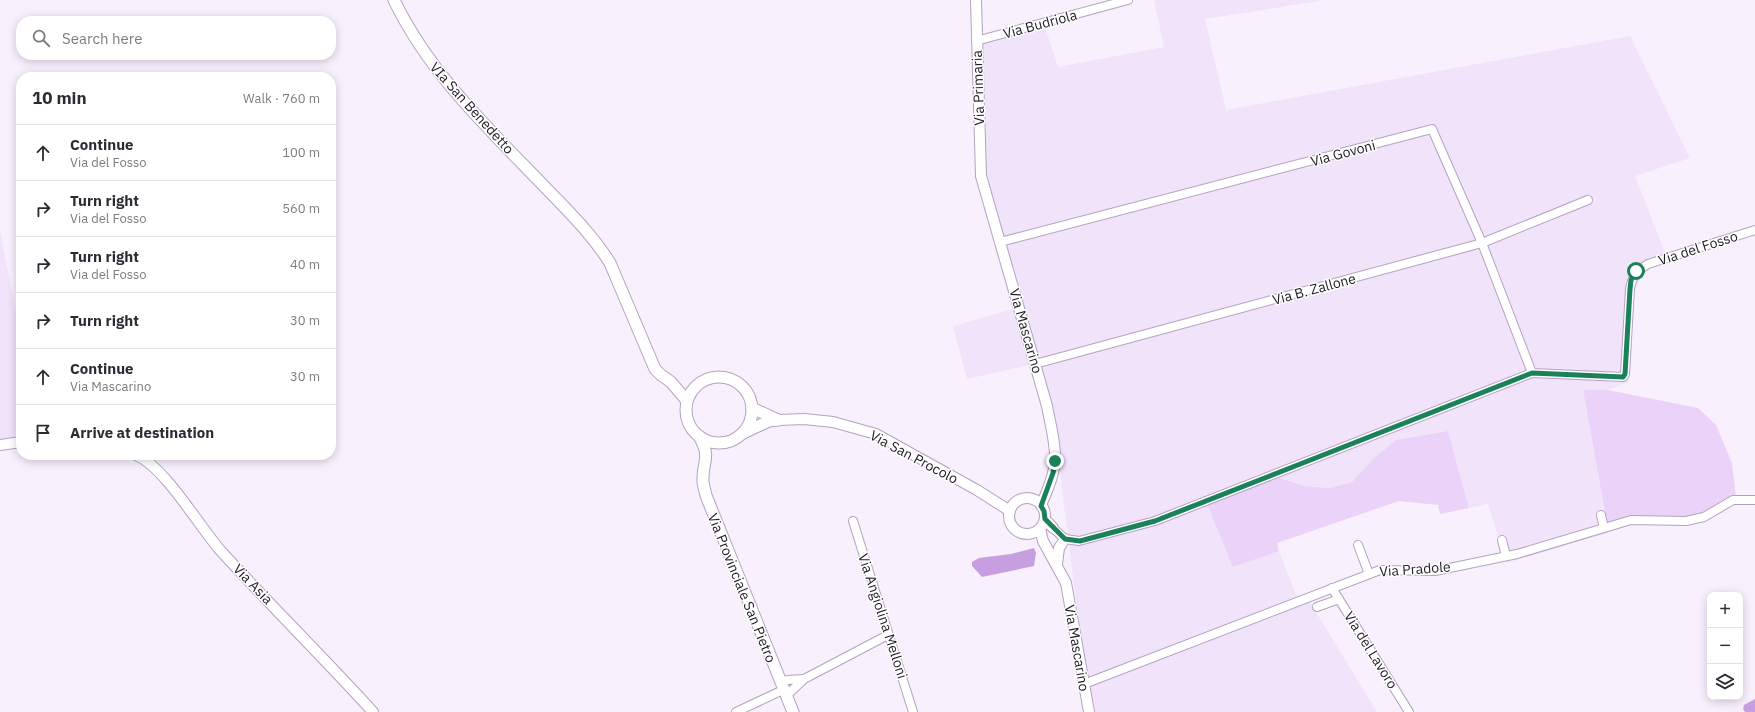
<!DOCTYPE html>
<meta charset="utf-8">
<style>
:root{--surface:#fff;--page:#f2f2f3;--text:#2b2b33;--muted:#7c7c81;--line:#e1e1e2}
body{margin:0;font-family:"IBM Plex Sans",sans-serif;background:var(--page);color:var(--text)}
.controls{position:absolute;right:12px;bottom:12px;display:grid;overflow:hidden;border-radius:8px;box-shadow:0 2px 10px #0003}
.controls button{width:36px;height:36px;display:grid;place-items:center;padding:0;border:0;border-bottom:1px solid var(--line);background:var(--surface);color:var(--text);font:20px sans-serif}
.stop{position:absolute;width:12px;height:12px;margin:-9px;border:3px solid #1b815a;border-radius:50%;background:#fff}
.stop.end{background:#1b815a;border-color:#fff;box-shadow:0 1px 4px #0008}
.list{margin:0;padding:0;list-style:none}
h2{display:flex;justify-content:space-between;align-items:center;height:52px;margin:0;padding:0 16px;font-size:17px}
h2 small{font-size:13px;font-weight:400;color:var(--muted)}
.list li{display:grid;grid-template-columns:26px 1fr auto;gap:12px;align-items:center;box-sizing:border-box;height:56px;padding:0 16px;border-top:1px solid var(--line)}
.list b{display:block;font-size:15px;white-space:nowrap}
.list p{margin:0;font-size:13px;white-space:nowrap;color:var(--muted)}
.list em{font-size:13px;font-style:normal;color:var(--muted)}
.icon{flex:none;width:22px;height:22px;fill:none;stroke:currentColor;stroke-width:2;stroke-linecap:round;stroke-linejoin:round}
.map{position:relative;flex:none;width:1755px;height:712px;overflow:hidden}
.search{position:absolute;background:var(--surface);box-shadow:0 2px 10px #0003;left:16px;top:16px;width:320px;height:44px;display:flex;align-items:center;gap:10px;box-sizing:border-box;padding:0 14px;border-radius:16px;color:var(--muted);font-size:15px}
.panel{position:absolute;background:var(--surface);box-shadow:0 2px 10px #0003;left:16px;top:72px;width:320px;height:388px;border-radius:16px}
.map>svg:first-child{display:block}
.built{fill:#f1e3fa}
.green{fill:#ead2f9}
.water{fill:#c79edf}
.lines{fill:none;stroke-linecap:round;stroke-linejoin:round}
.minor-casing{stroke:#b4a2c0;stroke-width:10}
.tertiary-casing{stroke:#b4a2c0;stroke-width:12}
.secondary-casing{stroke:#b4a2c0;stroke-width:13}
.minor{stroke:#fff;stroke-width:8}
.tertiary{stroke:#fff;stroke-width:10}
.secondary{stroke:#fff;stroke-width:11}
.route{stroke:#1b815a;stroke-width:5}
.labels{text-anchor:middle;stroke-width:3;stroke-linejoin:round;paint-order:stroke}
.street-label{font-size:14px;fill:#211a25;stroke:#fff}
</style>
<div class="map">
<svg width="1755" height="712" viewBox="0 0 1755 712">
<rect width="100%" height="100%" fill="#f8f0fd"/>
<g class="built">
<polygon points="1154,0 1325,0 1205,19 1226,110 1630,36 1690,158 1635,176 1666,255 1646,267 1632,295 1629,382 1608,390 1583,390 1608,533 1506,563 1488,504 1469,508 1448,431 1396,440 1373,459 1352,482 1329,488 1304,486 1274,476 1233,567 1279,551 1298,600 1308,599 1377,712 1090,712 1056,441 1034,364 967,379 953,326 1021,307 981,172 973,40 1043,21 1058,67 1164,47"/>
<polygon points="0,231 21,337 21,438 0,440"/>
</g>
<g class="green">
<polygon points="1583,390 1608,390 1698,408 1716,425 1732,463 1736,497 1703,514 1685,518 1607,524"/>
<polygon points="1448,431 1469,508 1440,514 1438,505 1399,501 1277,543 1279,551 1233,567 1207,504 1274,476 1304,486 1329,488 1352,482 1373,459 1396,440"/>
</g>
<g class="water">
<polygon points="1034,548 1036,553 1034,566 982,577 972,566 972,562 979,558 1011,554"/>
<polygon points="1755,699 1755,712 1745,712 1743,709 1744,705"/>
</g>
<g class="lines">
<g class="minor-casing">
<g id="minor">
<polyline points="976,41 1128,0"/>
<polyline points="1000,242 1432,129 1482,243 1532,373"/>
<polyline points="1035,364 1482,243 1588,200"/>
<polyline points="1601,515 1604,528"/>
<polyline points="853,521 913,712"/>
<path d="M 1053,528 L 1065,539 L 1079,541 L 1155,521 L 1532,373 L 1623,377 L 1625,374 L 1630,289 C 1632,276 1637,271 1648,264 L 1755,230"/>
<polyline points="1502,540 1506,556"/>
<polyline points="1358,545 1369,574"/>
<polyline points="1332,588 1409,712"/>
<polyline points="1317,607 1339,599"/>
<polyline points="804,679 888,635"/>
<polyline points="780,682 787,680 804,679 786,696"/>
<polyline points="1084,684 1380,570 1435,571 1517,554 1631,520 1686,521 1704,517 1733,500 1755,500"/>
<polyline points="736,712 783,690"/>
</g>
</g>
<g class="tertiary-casing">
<g id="tertiary">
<path d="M 976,0 L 981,176 L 1047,406 C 1050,423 1056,443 1055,461 C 1054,476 1047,492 1041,505"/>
<polyline points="778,420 804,419 833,422 876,434 977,490 1010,511"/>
<polyline points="0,445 21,442"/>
<path d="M 136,455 C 164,466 199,526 220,550 C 270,605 323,657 373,712"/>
<circle cx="1027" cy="516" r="18"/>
<polyline points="1045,519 1053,528"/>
<polyline points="1040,529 1043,541 1066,583 1089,712"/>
<polyline points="1057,564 1059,548 1065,539"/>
</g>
</g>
<g class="secondary-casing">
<g id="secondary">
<path d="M 394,0 C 429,73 488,128 543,185 C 567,210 592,234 610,263 L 655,369 L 661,375 L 671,382 L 687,401"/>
<circle cx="719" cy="410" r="33"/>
<polyline points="752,408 778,420"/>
<polyline points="743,433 769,421 778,420"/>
<path d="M 699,436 C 712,459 702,460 703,482 C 704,487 705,493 707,498 L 793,712"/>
</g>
</g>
<use href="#minor" class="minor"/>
<use href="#tertiary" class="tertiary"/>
<use href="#secondary" class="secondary"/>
</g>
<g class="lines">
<polyline class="route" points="1055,461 1053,473 1041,506 1044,511 1045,519 1065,539 1080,541 1155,521 1532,373 1623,377 1625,374 1630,289 1631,280 1636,271"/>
</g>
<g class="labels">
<g class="street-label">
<text transform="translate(1040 24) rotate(-15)" y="5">Via Budriola</text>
<text transform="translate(978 88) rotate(-92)" y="5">Via Primaria</text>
<text transform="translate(472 108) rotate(48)" y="5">VIa San Benedetto</text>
<text transform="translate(1343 153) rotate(-15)" y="5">Via Govoni</text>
<text transform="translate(1698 248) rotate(-18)" y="5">Via del Fosso</text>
<text transform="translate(1314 289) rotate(-15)" y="5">Via B. Zallone</text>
<text transform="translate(1026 331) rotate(74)" y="5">Via Mascarino</text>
<text transform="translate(914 457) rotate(28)" y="5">Via San Procolo</text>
<text transform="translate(1415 569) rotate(-4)" y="5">Via Pradole</text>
<text transform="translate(253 584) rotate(46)" y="5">Via Asia</text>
<text transform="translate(742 588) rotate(68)" y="5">Via Provinciale San Pietro</text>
<text transform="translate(883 616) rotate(72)" y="5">Via Angiolina Melloni</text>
<text transform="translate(1077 648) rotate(80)" y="5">Via Mascarino</text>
<text transform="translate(1371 650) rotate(58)" y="5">Via del Lavoro</text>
</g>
</g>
</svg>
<div class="controls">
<button>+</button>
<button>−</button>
<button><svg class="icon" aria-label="layers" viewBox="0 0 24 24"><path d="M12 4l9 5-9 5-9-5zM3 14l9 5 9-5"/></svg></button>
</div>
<div class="stop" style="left:1636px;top:271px"></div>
<div class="stop end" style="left:1055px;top:461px"></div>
<div class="search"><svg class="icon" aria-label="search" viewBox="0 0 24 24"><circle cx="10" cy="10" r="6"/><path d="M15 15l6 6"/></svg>Search here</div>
<section class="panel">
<h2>10 min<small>Walk · 760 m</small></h2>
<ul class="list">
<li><svg class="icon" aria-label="ahead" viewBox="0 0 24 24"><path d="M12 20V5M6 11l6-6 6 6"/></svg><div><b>Continue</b><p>Via del Fosso</p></div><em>100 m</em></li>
<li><svg class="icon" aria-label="right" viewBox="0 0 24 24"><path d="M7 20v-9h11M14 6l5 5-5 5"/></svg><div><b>Turn right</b><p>Via del Fosso</p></div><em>560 m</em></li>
<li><svg class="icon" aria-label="right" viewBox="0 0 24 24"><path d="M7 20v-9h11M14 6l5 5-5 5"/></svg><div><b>Turn right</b><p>Via del Fosso</p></div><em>40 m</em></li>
<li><svg class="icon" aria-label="right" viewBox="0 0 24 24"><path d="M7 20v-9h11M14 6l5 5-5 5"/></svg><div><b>Turn right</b></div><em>30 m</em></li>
<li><svg class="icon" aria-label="ahead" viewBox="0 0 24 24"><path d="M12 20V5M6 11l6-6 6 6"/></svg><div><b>Continue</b><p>Via Mascarino</p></div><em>30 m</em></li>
<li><svg class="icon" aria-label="arrive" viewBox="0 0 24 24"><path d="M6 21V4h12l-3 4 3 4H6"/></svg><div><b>Arrive at destination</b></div></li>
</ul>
</section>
</div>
